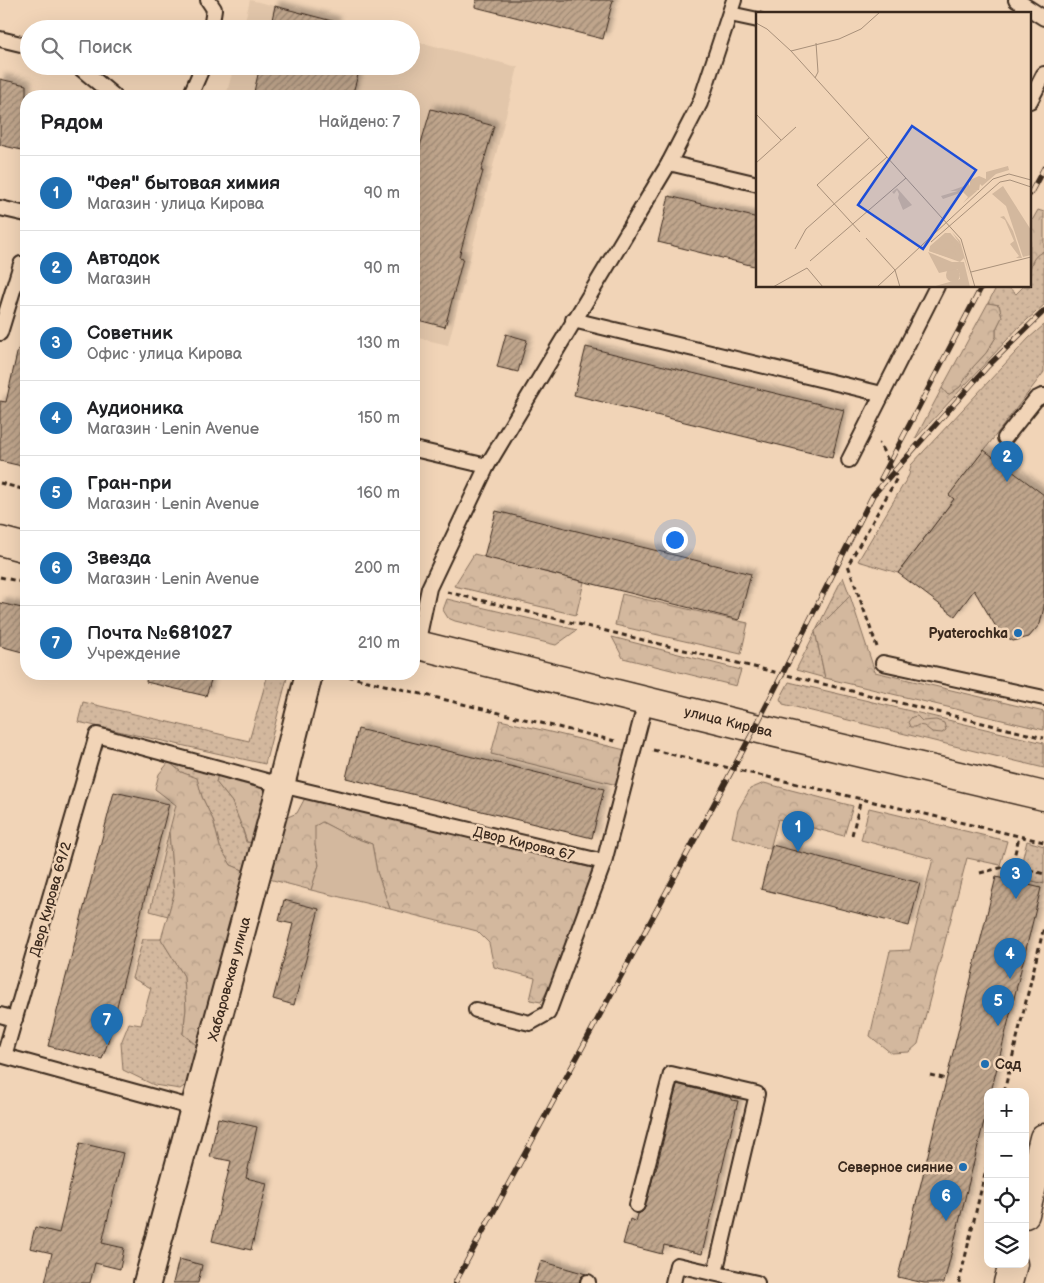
<!DOCTYPE html>
<html lang="ru">
<meta charset="utf-8">
<style>
:root{--surface:#fff;--page:#f2f2f2;--text:#202124;--muted:#757577;--line:#e0e0e0;--accent:#1f6fb2}
body{margin:0;font-family:"Balsamiq Sans",sans-serif;background:var(--page);color:var(--text)}
.controls{position:absolute;right:15px;bottom:15px;display:grid;overflow:hidden;border-radius:10px;box-shadow:0 5px 20px #0002}
.controls button{width:45px;height:45px;display:grid;place-items:center;padding:0;border:0;border-bottom:1px solid var(--line);background:var(--surface);color:var(--text);font:25px sans-serif}
.you{position:absolute;left:674px;top:539px;width:18px;height:18px;margin:-12px;border:4px solid #fff;border-radius:50%;background:#1a73e8;box-shadow:0 0 0 8px #1a73e833}
.badge{display:grid;place-items:center;width:32px;height:32px;border-radius:50%;background:var(--accent);color:#fff;font-size:16px;font-weight:700}
.pin{position:absolute;translate:-50% -41px;filter:drop-shadow(0 1px 2px #0008)}
.pin::after{content:'';position:absolute;top:26px;width:18px;height:15px;background:inherit;clip-path:polygon(0 0,100% 0,50% 100%)}
.list{margin:0;padding:0;list-style:none}
h2{display:flex;justify-content:space-between;align-items:center;height:65px;margin:0;padding:0 20px;font-size:21px}
h2 small{font-size:16px;font-weight:400;color:var(--muted)}
.list li{display:grid;grid-template-columns:32px 1fr auto;gap:15px;align-items:center;box-sizing:border-box;height:75px;padding:0 20px;border-top:1px solid var(--line)}
.list b{display:block;font-size:19px;white-space:nowrap}
.list p{margin:0;font-size:16px;white-space:nowrap;color:var(--muted)}
.list em{font-size:16px;font-style:normal;color:var(--muted)}
.icon{flex:none;width:28px;height:28px;fill:none;stroke:currentColor;stroke-width:2;stroke-linecap:round;stroke-linejoin:round}
.map{position:relative;flex:none;width:1044px;height:1283px;overflow:hidden}
.search{position:absolute;background:var(--surface);box-shadow:0 5px 20px #0002;left:20px;top:20px;width:400px;height:55px;display:flex;align-items:center;gap:12px;box-sizing:border-box;padding:0 18px;border-radius:28px;color:var(--muted);font-size:19px}
.panel{position:absolute;background:var(--surface);box-shadow:0 5px 20px #0002;left:20px;top:90px;width:400px;height:590px;border-radius:20px}
.map>svg:first-child{display:block}
.built{fill:#e2c6aa}
.grass{fill:url(#grass-dots);stroke:#87715e}
.forest{fill:url(#forest-crowns);stroke:#87715e}
.park{fill:#d3b89e;stroke:#87715e}
.building{fill:url(#building-hatch);stroke:#3b2a1e;filter:url(#shadow)}
.lines{fill:none;stroke-linecap:round;stroke-linejoin:round}
.lane-casing{stroke:#3b2a1e;stroke-width:18}
.street-casing{stroke:#3b2a1e;stroke-width:30}
.secondary-casing{stroke:#3b2a1e;stroke-width:31}
.primary-casing{stroke:#3b2a1e;stroke-width:31}
.path{stroke:#3b2a1e;stroke-width:3;stroke-dasharray:5 4;stroke-linecap:butt}
.lane{stroke:#f1d4b7;stroke-width:14}
.street{stroke:#f1d4b7;stroke-width:26}
.secondary{stroke:#f1d4b7;stroke-width:28}
.primary{stroke:#f1d4b7;stroke-width:28}
.rail-casing{stroke:#3b2a1e;stroke-width:5.5}
.rail{stroke:#f1d4b7;stroke-width:4;stroke-dasharray:11;stroke-linecap:butt}
.poi-dot{fill:#1f6fb2;stroke:#f1d4b7;stroke-width:2}
.labels{text-anchor:middle;stroke-width:5;stroke-linejoin:round;paint-order:stroke}
.poi-label{font-size:14px;font-weight:bold;fill:#3b2a1e;stroke:#f1d4b7;text-anchor:end}
.street-label{font-size:14px;fill:#3b2a1e;stroke:#f1d4b7}
.inset-road{fill:none;stroke:#a8907a;stroke-width:1}
.view{fill:#1d4ed8;fill-opacity:0.15;stroke:#1d4ed8;stroke-width:2.5}
.inset-edge{fill:none;stroke:#3b2a1e;stroke-width:2.5}
</style>
<div class="map">
<svg width="1044" height="1283" viewBox="0 0 1044 1283">
<defs>
<pattern id="grass-dots" width="8" height="8" patternUnits="userSpaceOnUse" patternTransform="scale(1.25)"><rect width="8" height="8" fill="#d3b89e"/><path d="M2 2h.1M6 6h.1" fill="none" stroke="#b69e88" stroke-width="1.8" stroke-linecap="round"/></pattern>
<pattern id="forest-crowns" width="20" height="18" patternUnits="userSpaceOnUse" patternTransform="scale(1.25)"><rect width="20" height="18" fill="#d3b89e"/><path d="M2 6a3 3 0 1 1 6 0M12 15a3 3 0 1 1 6 0" fill="none" stroke="#b69e88"/></pattern>
<pattern id="building-hatch" width="6" height="6" patternUnits="userSpaceOnUse" patternTransform="scale(1.25)"><rect width="6" height="6" fill="#bfa58c"/><path d="M-1 1l2-2M0 6l6-6M5 7l2-2" fill="none" stroke="#9c8772"/></pattern>
<filter id="shadow"><feDropShadow dx="4.5" dy="-4.5" stdDeviation="2.5" flood-color="#0004"/></filter>
</defs>
<rect width="100%" height="100%" fill="#f1d4b7"/>
<filter id="ink" filterUnits="userSpaceOnUse"><feTurbulence type="fractalNoise" baseFrequency=".02" numOctaves="2"/><feDisplacementMap in="SourceGraphic" scale="10" xChannelSelector="R" yChannelSelector="G"/><feConvolveMatrix kernelMatrix="1 2 1 2 8 2 1 2 1" color-interpolation-filters="sRGB"/></filter>
<g filter="url(#ink)">
<g class="built">
<polygon points="250,0 275,6 365,29 243,29"/>
<polygon points="411,40 518,67 448,345 414,337 414,96 226,96 234,66 411,66"/>
</g>
<g class="grass">
<path d="M 1044,251 L 1044,305 L 1019,327 L 915,439 L 942,388 L 948,395 L 960,387 L 973,367 L 986,353 L 996,337 L 996,329 L 1002,317 L 999,305 L 988,303 L 997,286 L 1007,286 L 1016,294 L 1024,286 L 1030,286 C 1030,271 1028,257 1044,251 Z"/>
<polygon points="1044,325 1044,372 950,495 954,499 898,573 858,561 909,475 911,465 1029,338"/>
<polygon points="843,577 850,596 815,631 825,678 796,670"/>
<polygon points="268,674 288,674 265,764 78,722 83,702 249,741"/>
<polygon points="789,682 1044,743 1044,768 783,704 780,699"/>
<polygon points="169,762 218,775 216,782 232,802 242,827 246,842 257,843 250,873 231,865 220,847 213,820 202,797 197,779 181,772"/>
<polygon points="169,832 174,894 168,916 150,911"/>
<polygon points="1027,841 1044,846 1044,884 1018,877"/>
<polygon points="143,939 161,939 184,976 186,1009 183,1034 204,1042 193,1080 180,1089 154,1085 123,1070 121,1043 129,1023 141,1025 151,988 132,978"/>
</g>
<g class="forest">
<path d="M 1038,210 L 1044,212 L 1044,251 C 1035,255 1032,260 1030,269 L 1030,224 Z"/>
<polygon points="988,303 999,305 1002,317 996,329 996,337 986,353 973,367 960,387 948,395 942,388"/>
<polygon points="474,554 584,582 576,615 454,586"/>
<polygon points="622,594 748,623 741,654 615,625"/>
<polygon points="850,596 875,672 1044,712 1044,730 825,678 815,631"/>
<polygon points="447,599 577,630 556,645 455,621 448,618 443,610"/>
<polygon points="612,637 741,670 736,686 623,658"/>
<polygon points="917,716 922,721 936,720 944,723 946,730 942,733 932,732 924,726 918,725 915,727 910,727 908,722 912,717"/>
<polygon points="500,720 625,750 617,785 491,754"/>
<polygon points="169,762 181,772 197,778 202,797 213,820 220,847 231,865 250,873 204,1042 196,1045 183,1034 186,1009 184,976 161,939 174,894 169,832 176,805 155,789 159,774"/>
<polygon points="218,775 272,788 257,843 247,842 242,827 232,802 216,782"/>
<polygon points="764,783 853,806 844,836 778,819 770,849 732,837 738,810 750,789"/>
<polygon points="305,798 596,869 551,984 541,1002 530,1000 535,978 494,967 489,943 477,931 390,909 377,872 372,844 347,835 322,822 315,845 319,865 311,890 269,879 283,819 297,813"/>
<polygon points="869,808 1007,841 1000,865 967,858 918,1044 909,1052 891,1053 870,1036 890,951 910,950 933,859 861,840"/>
</g>
<polygon class="park" points="322,822 347,835 372,844 377,872 390,909 311,890 319,865 315,845 315,826"/>
<g class="building">
<polygon points="476,0 613,0 603,39 475,7"/>
<polygon points="275,6 336,22 335,29 270,29"/>
<polygon points="260,66 324,66 358,75 352,96 253,96"/>
<polygon points="0,79 26,85 26,151 0,145"/>
<polygon points="431,109 494,126 481,171 483,171 459,257 463,258 445,327 414,319 414,151 418,153"/>
<polygon points="669,196 758,218 758,267 658,242"/>
<polygon points="506,334 527,340 518,372 497,367"/>
<polygon points="586,347 844,410 832,458 574,395"/>
<polygon points="18,349 26,350 26,467 0,461 0,401 6,402"/>
<polygon points="984,450 1044,495 1044,607 1040,624 1029,637 1013,641 999,632 974,590 955,616 898,573 954,499 949,495"/>
<polygon points="496,511 751,574 739,620 484,557"/>
<polygon points="0,603 26,609 26,653 0,646"/>
<polygon points="147,674 213,674 206,696 146,682"/>
<polygon points="358,729 604,789 592,838 346,778"/>
<polygon points="114,792 169,804 107,1045 102,1059 48,1046"/>
<polygon points="772,845 920,883 909,926 761,889"/>
<polygon points="996,877 1041,888 991,1092 988,1092 988,1105 944,1283 924,1283 898,1277"/>
<polygon points="284,900 319,909 294,1005 273,999 293,924 279,921"/>
<polygon points="677,1084 732,1098 731,1100 738,1101 702,1254 664,1245 662,1254 623,1244 630,1219 636,1222 638,1214 643,1211 645,1207 655,1170 656,1170"/>
<polygon points="218,1118 257,1127 246,1178 267,1183 251,1250 212,1241 231,1161 210,1157"/>
<polygon points="80,1143 123,1153 102,1243 124,1248 120,1269 95,1263 90,1283 45,1283 52,1253 30,1248 35,1227 59,1233"/>
<polygon points="179,1259 202,1265 198,1283 173,1283"/>
<polygon points="541,1261 586,1274 581,1277 579,1283 534,1283"/>
</g>
<g class="lines">
<g class="lane-casing">
<g id="lane">
<polyline points="208,0 214,9 211,29"/>
<polyline points="1016,0 1044,18"/>
<polyline points="730,14 758,20"/>
<polyline points="0,39 29,46"/>
<polyline points="78,66 114,96"/>
<polyline points="190,96 203,66"/>
<polyline points="1030,101 1044,74"/>
<polyline points="669,163 758,184"/>
<polyline points="0,208 26,214"/>
<polyline points="573,320 882,394"/>
<polyline points="0,333 21,264 26,265"/>
<polyline points="1005,438 1036,399 1042,396 1044,396"/>
<polyline points="414,449 487,466"/>
<polyline points="849,460 937,286"/>
<polyline points="417,645 429,588 487,466 669,163 700,103 734,0"/>
<polyline points="883,663 1044,698"/>
<polyline points="476,1010 530,1023 548,1013 604,862"/>
<polyline points="0,1015 15,1019"/>
<polyline points="194,1108 4,1056 97,735 281,785 604,862 646,701"/>
<polyline points="637,1205 671,1074 757,1094 715,1273"/>
<polyline points="588,1283 588,1282"/>
<polyline points="673,1283 677,1265 757,1283"/>
</g>
</g>
<g class="street-casing">
<g id="street">
<path id="s1" d="M 147,1283 L 281,785 L 309,674"/>
</g>
</g>
<g class="secondary-casing">
<g id="secondary">
<polyline points="0,541 26,548"/>
<path id="s2" d="M 414,644 L 755,728 L 1044,796"/>
</g>
</g>
<g class="primary-casing">
<g id="primary">
<polyline points="1025,1214 1044,1138"/>
<polyline points="1008,1283 1013,1264"/>
</g>
</g>
<g class="path">
<polyline points="0,483 26,490"/>
<polyline points="0,577 26,583"/>
<polyline points="447,592 1044,738"/>
<polyline points="877,647 848,565 897,478 879,443"/>
<polyline points="339,674 615,741"/>
<polyline points="653,750 1044,842"/>
<polyline points="852,835 861,799"/>
<polyline points="1012,865 1044,874"/>
<polyline points="980,873 1012,865 1019,837"/>
<polyline points="930,1075 947,1079"/>
<polyline points="992,1090 1000,1092"/>
<polyline points="1004,1092 1044,927"/>
<polyline points="959,1283 988,1161"/>
</g>
<use href="#lane" class="lane"/>
<use href="#street" class="street"/>
<use href="#secondary" class="secondary"/>
<use href="#primary" class="primary"/>
<g class="rail-casing">
<g id="rail">
<polyline points="1030,194 1044,168"/>
<polyline points="881,479 982,286"/>
<polyline points="455,1283 755,728 873,495 988,366 1044,311"/>
</g>
</g>
<use href="#rail" class="rail"/>
</g>
</g>
<g class="poi-dot">
<circle cx="1018" cy="633" r="5"/>
<circle cx="985" cy="1064" r="5"/>
<circle cx="963" cy="1167" r="5"/>
</g>
<g class="labels">
<g class="poi-label">
<text x="1008" y="638">Pyaterochka</text>
<text x="995" y="1069" text-anchor="start">Сад</text>
<text x="953" y="1172">Северное сияние</text>
</g>
<g class="street-label">
<text dy="5" stroke="none"><textPath href="#s2" startOffset="324">улица Кирова</textPath></text>
<text transform="translate(524 843) rotate(14)" y="5">Двор Кирова 67</text>
<text transform="translate(50 899) rotate(-74)" y="5">Двор Кирова 69/2</text>
<text dy="5" stroke="none"><textPath href="#s1" startOffset="315">Хабаровская улица</textPath></text>
</g>
</g>
<g transform="translate(756 12)">
<rect width="275" height="275" fill="#f1d4b7"/>
<path d="M 252,154 L 253,158 L 240,162 L 226,174 L 224,172 L 223,178 L 194,179 L 211,173 L 212,170 L 214,174 L 214,168 L 223,164 L 230,167 L 230,160 ZM 205,178 L 222,178 L 207,191 L 212,185 L 207,180 L 187,187 L 185,184 ZM 248,204 L 257,219 L 266,246 L 260,246 L 263,244 L 254,232 L 258,229 L 249,208 L 244,205 ZM 196,220 L 204,229 L 214,264 L 208,246 L 204,250 L 173,239 L 190,222 L 194,221 L 204,232 ZM190 263a7 7 0 1 1 14 0a7 7 0 1 1-14 0Z" fill="#d3b89e"/>
<path d="M 247,174 L 275,218 L 275,243 L 267,245 L 250,194 L 236,182 ZM 141,176 L 156,193 L 147,198 L 142,186 L 143,182 L 141,178 L 138,182 L 136,180 ZM 189,221 L 194,221 L 203,231 L 204,240 L 191,225 L 186,227 L 183,236 L 176,238 L 195,237 L 198,241 L 199,238 L 201,248 L 173,239 L 174,234 ZM 172,240 L 196,250 L 208,250 L 214,275 L 176,275 L 204,267 L 204,262 L 201,257 L 183,261 Z" fill="#d3b89e"/>
<path class="inset-road" d="M 0,11 L 11,17 L 35,39 L 205,227 L 219,275M 35,39 L 83,27 L 105,17 L 124,0M 59,66 L 62,60 L 60,31M 0,102 L 25,128M 0,151 L 40,115M 104,220 L 61,173 L 113,126M 110,226 L 139,258 L 144,275M 175,230 L 244,170 L 254,168 L 275,175M 39,237 L 50,217 L 131,145M 54,249 L 150,166M 215,260 L 275,245M 17,275 L 51,256 L 67,275M 121,275 L 237,167 L 253,162 L 275,168"/>
<path class="view" d="M 156,114 L 220,158 L 167,237 L 102,193 Z"/>
<rect width="275" height="275" class="inset-edge"/>
</g>
</svg>
<div class="controls">
<button>+</button>
<button>−</button>
<button><svg class="icon" aria-label="locate" viewBox="0 0 24 24"><circle cx="12" cy="12" r="6"/><path d="M12 2v4M12 18v4M2 12h4M18 12h4"/></svg></button>
<button><svg class="icon" aria-label="layers" viewBox="0 0 24 24"><path d="M12 4l9 5-9 5-9-5zM3 14l9 5 9-5"/></svg></button>
</div>
<div class="you"></div>
<div class="pin badge" style="left:798px;top:852px">1</div>
<div class="pin badge" style="left:1007px;top:482px">2</div>
<div class="pin badge" style="left:1016px;top:899px">3</div>
<div class="pin badge" style="left:1010px;top:979px">4</div>
<div class="pin badge" style="left:998px;top:1026px">5</div>
<div class="pin badge" style="left:946px;top:1221px">6</div>
<div class="pin badge" style="left:107px;top:1045px">7</div>
<div class="search"><svg class="icon" aria-label="search" viewBox="0 0 24 24"><circle cx="10" cy="10" r="6"/><path d="M15 15l6 6"/></svg>Поиск</div>
<section class="panel">
<h2>Рядом<small>Найдено: 7</small></h2>
<ul class="list">
<li><span class="badge">1</span><div><b>&quot;Фея&quot; бытовая химия</b><p>Магазин · улица Кирова</p></div><em>90 m</em></li>
<li><span class="badge">2</span><div><b>Автодок</b><p>Магазин</p></div><em>90 m</em></li>
<li><span class="badge">3</span><div><b>Советник</b><p>Офис · улица Кирова</p></div><em>130 m</em></li>
<li><span class="badge">4</span><div><b>Аудионика</b><p>Магазин · Lenin Avenue</p></div><em>150 m</em></li>
<li><span class="badge">5</span><div><b>Гран-при</b><p>Магазин · Lenin Avenue</p></div><em>160 m</em></li>
<li><span class="badge">6</span><div><b>Звезда</b><p>Магазин · Lenin Avenue</p></div><em>200 m</em></li>
<li><span class="badge">7</span><div><b>Почта №681027</b><p>Учреждение</p></div><em>210 m</em></li>
</ul>
</section>
</div>
